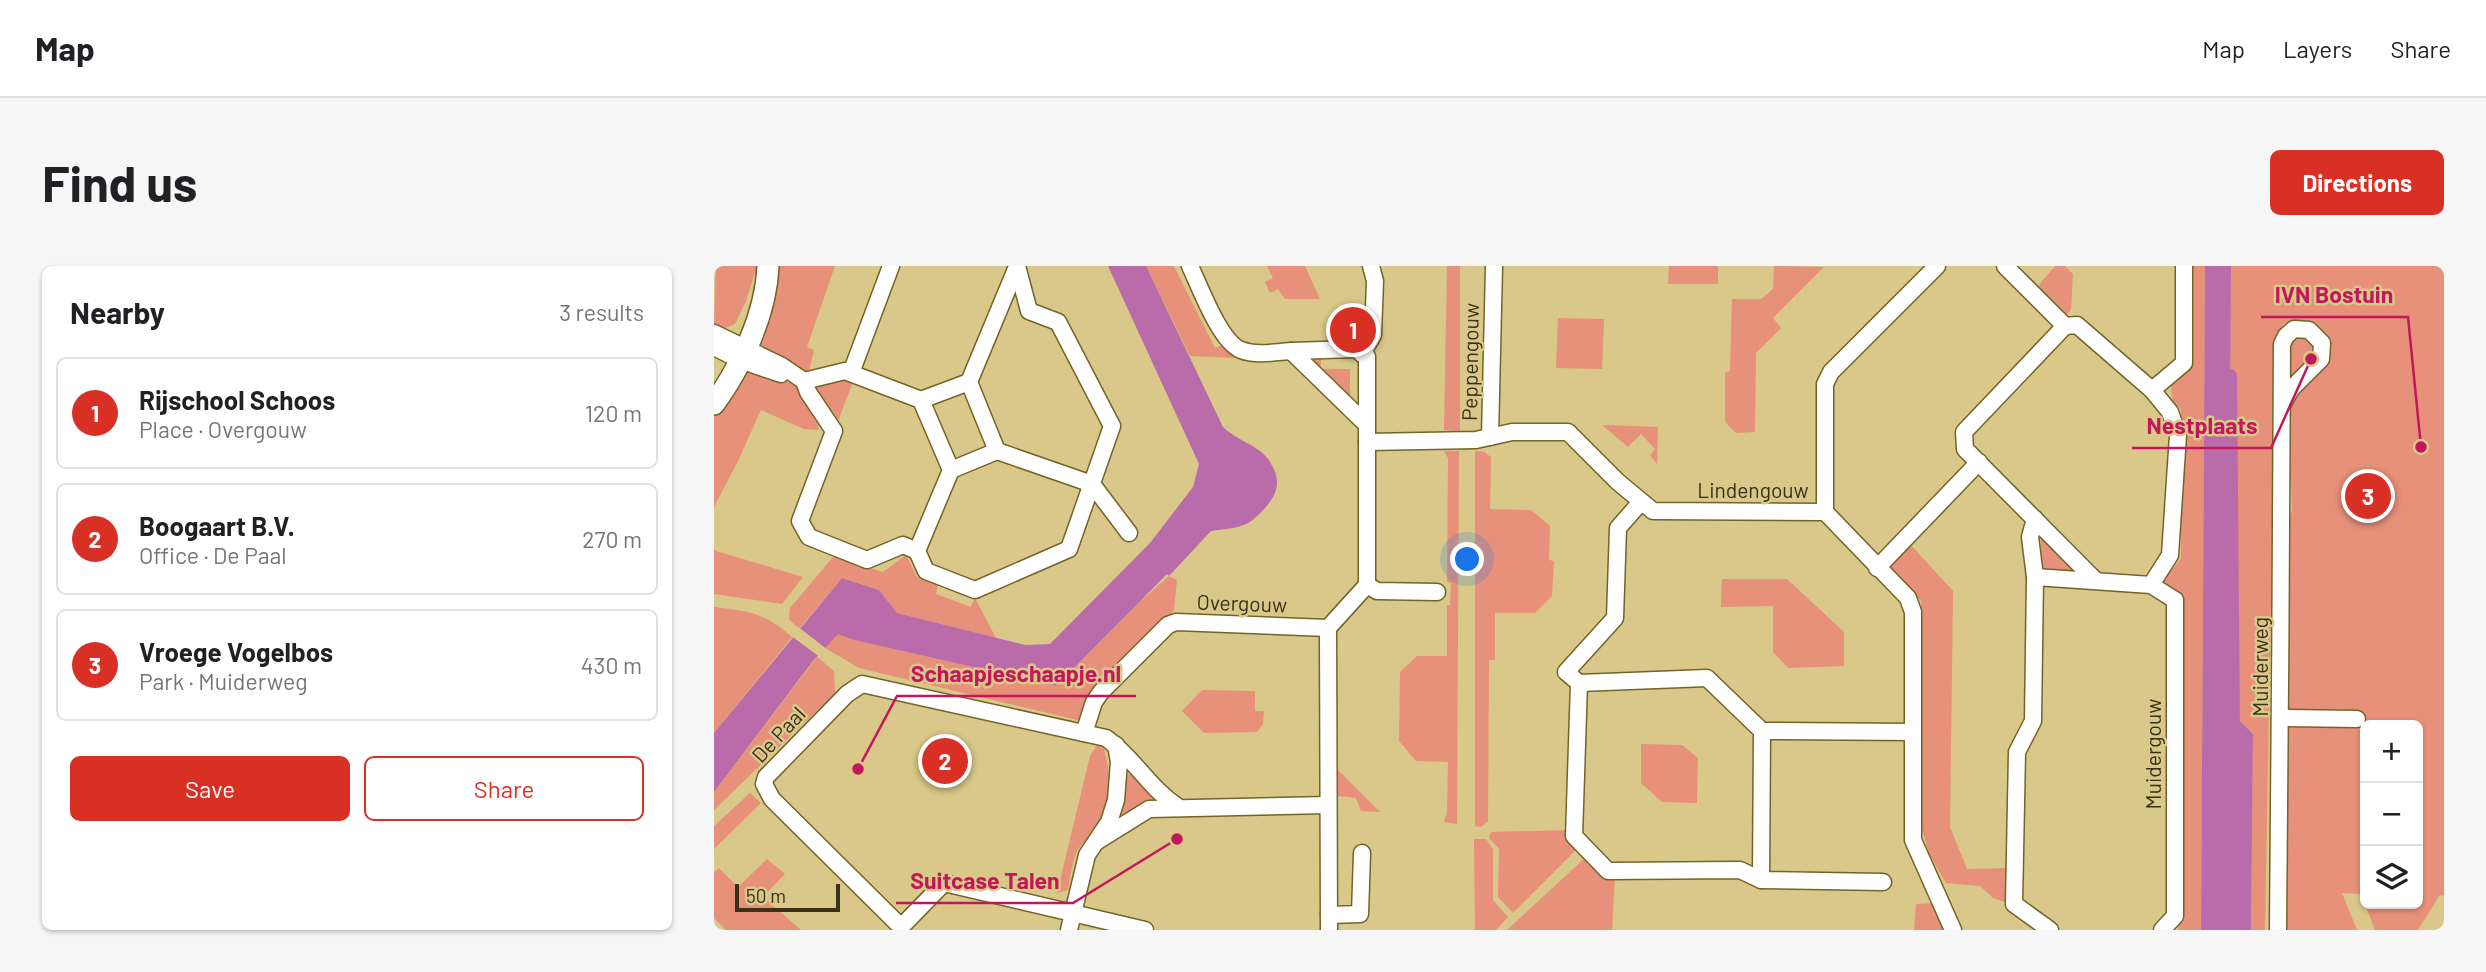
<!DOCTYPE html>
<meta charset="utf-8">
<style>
:root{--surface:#fff;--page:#f6f6f6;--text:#202124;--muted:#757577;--line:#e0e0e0;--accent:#d93025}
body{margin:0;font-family:Barlow,sans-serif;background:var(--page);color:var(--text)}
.controls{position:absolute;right:21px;bottom:21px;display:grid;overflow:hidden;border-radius:10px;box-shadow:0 2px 5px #0004}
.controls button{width:63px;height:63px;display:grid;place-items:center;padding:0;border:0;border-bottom:2px solid var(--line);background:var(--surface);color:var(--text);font:35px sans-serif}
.scale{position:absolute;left:21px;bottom:18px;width:105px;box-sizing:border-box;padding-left:7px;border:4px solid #383117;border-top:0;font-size:19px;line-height:24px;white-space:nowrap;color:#383117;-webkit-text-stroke:5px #d9c889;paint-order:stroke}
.you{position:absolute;left:754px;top:294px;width:24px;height:24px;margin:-18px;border:5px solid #fff;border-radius:50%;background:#1a73e8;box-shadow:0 0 0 10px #1a73e833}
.badge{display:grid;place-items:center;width:46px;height:46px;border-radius:50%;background:var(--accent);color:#fff;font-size:23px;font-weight:700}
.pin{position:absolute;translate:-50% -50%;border:4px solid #fff;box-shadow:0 2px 7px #0006}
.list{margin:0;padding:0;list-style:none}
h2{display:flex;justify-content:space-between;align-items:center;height:91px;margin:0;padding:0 28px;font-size:30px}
h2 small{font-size:23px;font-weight:400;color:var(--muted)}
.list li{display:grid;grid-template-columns:46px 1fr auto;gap:21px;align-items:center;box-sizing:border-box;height:112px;margin:0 14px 14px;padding:0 14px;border:2px solid var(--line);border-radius:10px}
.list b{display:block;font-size:26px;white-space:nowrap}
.list p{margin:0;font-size:23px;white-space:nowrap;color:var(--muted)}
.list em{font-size:23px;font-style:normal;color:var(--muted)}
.actions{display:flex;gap:14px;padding:21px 28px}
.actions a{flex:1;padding:16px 0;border:2px solid var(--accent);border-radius:10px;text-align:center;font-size:24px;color:var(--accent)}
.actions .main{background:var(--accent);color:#fff}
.icon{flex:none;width:38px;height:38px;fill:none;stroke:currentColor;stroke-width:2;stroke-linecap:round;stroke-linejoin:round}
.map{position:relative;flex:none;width:1730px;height:664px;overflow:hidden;border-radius:10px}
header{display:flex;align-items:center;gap:42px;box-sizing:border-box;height:98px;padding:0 35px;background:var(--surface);border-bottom:2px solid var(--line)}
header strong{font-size:33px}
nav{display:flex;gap:38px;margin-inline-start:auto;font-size:24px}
.intro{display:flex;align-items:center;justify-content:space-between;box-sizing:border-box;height:168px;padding:0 42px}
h1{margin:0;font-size:49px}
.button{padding:18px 32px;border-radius:10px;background:var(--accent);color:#fff;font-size:24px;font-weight:700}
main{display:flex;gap:42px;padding:0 42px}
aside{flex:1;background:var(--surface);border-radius:10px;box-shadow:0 2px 5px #0004}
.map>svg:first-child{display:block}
.green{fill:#e7907a;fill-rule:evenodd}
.water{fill:#b96ca9}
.pier{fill:#d9c889}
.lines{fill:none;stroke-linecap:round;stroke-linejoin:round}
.canal{stroke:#b96ca9;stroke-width:14}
.minor-casing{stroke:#746426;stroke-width:19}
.secondary-casing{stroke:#746426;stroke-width:24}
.minor{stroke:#fff;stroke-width:16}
.secondary{stroke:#fff;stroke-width:21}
.labels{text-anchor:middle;stroke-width:5;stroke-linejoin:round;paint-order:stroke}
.street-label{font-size:21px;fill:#383117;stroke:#d9c889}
.leader{fill:none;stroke:#c2185b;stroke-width:2.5}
.callout-dot{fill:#c2185b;stroke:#d9c889;stroke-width:2.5}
.callout-label{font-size:23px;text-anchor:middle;font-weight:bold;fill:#c2185b;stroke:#d9c889;stroke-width:5;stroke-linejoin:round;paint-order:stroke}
</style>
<header>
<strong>Map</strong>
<nav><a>Map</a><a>Layers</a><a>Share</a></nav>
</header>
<div class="intro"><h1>Find us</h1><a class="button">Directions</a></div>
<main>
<aside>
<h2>Nearby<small>3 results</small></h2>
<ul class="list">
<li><span class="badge">1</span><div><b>Rijschool Schoos</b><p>Place · Overgouw</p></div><em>120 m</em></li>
<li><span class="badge">2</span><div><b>Boogaart B.V.</b><p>Office · De Paal</p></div><em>270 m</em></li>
<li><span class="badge">3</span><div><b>Vroege Vogelbos</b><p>Park · Muiderweg</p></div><em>430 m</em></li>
</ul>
<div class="actions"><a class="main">Save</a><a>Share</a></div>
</aside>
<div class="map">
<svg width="1730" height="664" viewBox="0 0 1730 664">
<rect width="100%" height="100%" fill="#d9c889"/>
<g class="green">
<polygon points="2,0 43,0 32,35 21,58 11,62 0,60"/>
<path d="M 65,0 L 121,0 L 93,81 L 100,84 L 95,105 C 79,105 52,89 44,76 Z"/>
<polygon points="432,0 460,0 501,82 511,78 524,92 476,90"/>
<polygon points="553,0 591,0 606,33 571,33 564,23 556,27 551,16 559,12"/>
<polygon points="733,0 746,0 746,165 730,164"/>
<polygon points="955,0 1004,0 1004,18 954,18"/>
<polygon points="1060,0 1110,1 1059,52 1067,62 1042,87 1041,166 1022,167 1011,156 1011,107 1016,105 1018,33 1047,33 1059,23"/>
<path d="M 1341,0 L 1351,0 L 1359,8 L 1357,43 L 1354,48 C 1340,45 1329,32 1325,19 Z"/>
<polygon points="1472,0 1491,0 1487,664 1464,664 1468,645 1470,343 1468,337 1450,319 1450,314 1467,293 1467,143 1458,135 1457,119 1461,112"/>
<path d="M 1517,0 L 1730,0 L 1730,629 L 1725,630 L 1704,664 L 1661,664 L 1647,628 L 1628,627 L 1643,664 L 1567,664 L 1575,248 L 1578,246 L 1577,217 L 1575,215 L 1573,56 L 1569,58 L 1562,71 L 1551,664 L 1537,664 L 1539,468 L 1517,446 L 1515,398 ZM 1651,459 L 1704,459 L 1704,638 L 1651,638 Z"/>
<polygon points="844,52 890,53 888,103 842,102"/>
<polygon points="600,91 607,92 607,103 636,103 636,132 600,100"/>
<path d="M 30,106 C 45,105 70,112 83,121 C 96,129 103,150 105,164 L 90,163 L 47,144 L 24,195 L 0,241 L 0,148 Z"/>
<polygon points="140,113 123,158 103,123 104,119"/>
<polygon points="888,159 944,161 943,198 936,189 941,183 927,168 914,181"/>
<polygon points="730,185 745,185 743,558 730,556 733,547 734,496 702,495 685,475 686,406 703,390 733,390 733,339 736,339 737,317 733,316 734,192"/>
<polygon points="761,185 770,186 777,191 776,243 817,244 836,260 835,294 840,295 838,330 821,347 781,347 781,394 775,394 774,555 767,561 761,560"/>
<polygon points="1327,270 1365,308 1326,306"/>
<polygon points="1195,277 1239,325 1236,561 1253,603 1294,602 1293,637 1279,632 1266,620 1232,617 1215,588 1206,555 1208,465 1207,335 1175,301"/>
<polygon points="0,283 2,285 89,311 68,338 0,328"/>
<polygon points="192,289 203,311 224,318 222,328 257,341 261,332 282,372 183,347 165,324 128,312 85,363 75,353 76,342 119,291 169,306"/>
<polygon points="455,310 463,314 460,344 384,424 370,450 363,454 145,402 111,382 124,367 140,374 342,420 422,339"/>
<polygon points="1008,313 1073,313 1130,366 1130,400 1074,402 1059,386 1059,340 1007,341"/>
<path d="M 0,341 C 37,346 49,346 78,371 L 0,467 Z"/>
<polygon points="103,391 120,405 121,427 0,544 0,526"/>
<polygon points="488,424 541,425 541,445 550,445 549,458 543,466 490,467 468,445"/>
<polygon points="927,478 968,479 984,492 983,537 948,536 927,517"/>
<path d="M 383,479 L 390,483 C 398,511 398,541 380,566 C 374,573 366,578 362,587 C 358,598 356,612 354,624 L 343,627 L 376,490 Z"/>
<polygon points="619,499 666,546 647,545 642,532 624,530 619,527"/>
<polygon points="417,505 446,533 401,555 409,540 413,511"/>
<polygon points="36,527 47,537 0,583 0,560"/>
<polygon points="853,564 863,581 862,584 799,647 784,631 785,583 775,572 777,566"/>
<polygon points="760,573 772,573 779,583 779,634 794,651 782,664 761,664"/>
<polygon points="871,592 901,609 898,664 793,664"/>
<polygon points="53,593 71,608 49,631 87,664 12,664 0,652 0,607 5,602 24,621"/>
<polygon points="1224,637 1234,664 1200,664 1202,638"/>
</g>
<g class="water">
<path d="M 394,0 L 432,0 L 509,161 C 522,174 544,179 554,193 C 567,212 566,225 551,242 C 546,247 541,253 534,257 C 523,263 509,263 497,265 L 455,310 L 453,308 L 342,420 L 140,374 L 124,368 L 99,395 L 0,526 L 0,467 L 128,312 L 165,324 L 183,347 L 311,379 L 336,378 L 436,277 L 479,221 L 485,198 Z"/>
<polygon points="1491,0 1517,0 1515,398 1517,446 1539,468 1537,664 1487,664"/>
</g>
<polygon class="pier" points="83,360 114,384 107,392 76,369"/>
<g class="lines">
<polyline class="canal" points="1516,110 1519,464"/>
<g class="minor-casing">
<g id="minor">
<path d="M 476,0 C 486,21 506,76 527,84 C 542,90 562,86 577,85"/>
<polyline points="1291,0 1351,60 1363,59 1438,124 1456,146 1464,169 1456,289 1437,319"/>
<polyline points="1351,60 1250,166 1251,183 1381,314"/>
<polyline points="0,67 68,100 90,115"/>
<polyline points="0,81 26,94 67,108"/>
<polyline points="648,88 659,69 661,15 657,0"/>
<polyline points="137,107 177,0"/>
<polyline points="255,116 283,185 378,218 415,267"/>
<polyline points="1438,124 1470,97 1470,0"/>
<polyline points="207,134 255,116 302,3"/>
<polyline points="776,171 780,0"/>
<polyline points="653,176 762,174 798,166 854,166 904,216 939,245 1111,246 1194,332 1199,346 1199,574 1239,664"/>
<polyline points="283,185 237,204 203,285 212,305 261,324 355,283 398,160 344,56 315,45 303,0"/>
<polyline points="926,237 904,262 901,352 852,406 865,417 860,570 894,605 1026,604 1047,614 1169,616"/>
<polyline points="1111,246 1111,118 1117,106 1223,0"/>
<polyline points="1321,253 1316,271 1321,311 1319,455 1303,486 1300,638 1336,664"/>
<polyline points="203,285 189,279 153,294 95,271 86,255 120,165 94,126 90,115 131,105 207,134 237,204"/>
<polyline points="1163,302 1265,196"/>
<polyline points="1321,311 1437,319 1461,334 1461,650 1448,664"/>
<polyline points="653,319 663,325 723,326"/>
<polyline points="865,417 993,412 1048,465 1047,614"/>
<polyline points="1568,452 1643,453"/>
<polyline points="1048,465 1199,466"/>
<polyline points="370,467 380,436 387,426 454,359 462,356 614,362"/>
<polyline points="382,576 435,543 614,539"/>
<polyline points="615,649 646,648 648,587"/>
<polyline points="355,664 373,589 395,556 402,534 405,496 402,479"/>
<path d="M 431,664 L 230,617 L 187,661 L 58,533 L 50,518 L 52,511 L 133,428 L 148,418 L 392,472 C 420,492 435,522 464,541"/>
<polyline points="615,664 614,362 653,319 653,91 642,83 577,85 653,159"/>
<path d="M 1564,664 C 1567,469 1566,273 1568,78 L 1572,70 L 1580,63 L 1595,64 L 1608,77 L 1607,93 L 1577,123 L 1568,139"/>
</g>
</g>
<g class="secondary-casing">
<path id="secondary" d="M 0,138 C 28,99 52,48 54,0"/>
</g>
<use href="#minor" class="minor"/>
<use href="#secondary" class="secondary"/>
</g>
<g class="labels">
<g class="street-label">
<text transform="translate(757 96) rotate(-89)" y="7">Peppengouw</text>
<text x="1039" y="232">Lindengouw</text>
<text transform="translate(528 338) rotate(2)" y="7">Overgouw</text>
<text transform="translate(1547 401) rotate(-90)" y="7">Muiderweg</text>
<text transform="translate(65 469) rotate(-47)" y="7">De Paal</text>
<text transform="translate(1440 488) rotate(-90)" y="7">Muidergouw</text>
</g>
</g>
<path class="leader" d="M1707 181L1694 51H1547M1597 93L1557 182H1418M144 503L183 430H422M463 573L359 637H182"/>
<g class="callout-dot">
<circle cx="1707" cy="181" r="7"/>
<circle cx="1597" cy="93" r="7"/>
<circle cx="144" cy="503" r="7"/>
<circle cx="463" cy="573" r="7"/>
</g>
<g class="callout-label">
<text x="1620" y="37">IVN Bostuin</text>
<text x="1488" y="168">Nestplaats</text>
<text x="302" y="416">Schaapjeschaapje.nl</text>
<text x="271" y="623">Suitcase Talen</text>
</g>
</svg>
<div class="controls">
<button>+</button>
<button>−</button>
<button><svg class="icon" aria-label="layers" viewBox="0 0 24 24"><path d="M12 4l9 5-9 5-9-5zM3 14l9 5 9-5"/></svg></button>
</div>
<div class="scale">50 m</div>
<div class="you"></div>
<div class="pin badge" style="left:639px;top:64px">1</div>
<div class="pin badge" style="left:231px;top:495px">2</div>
<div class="pin badge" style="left:1654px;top:230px">3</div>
</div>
</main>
